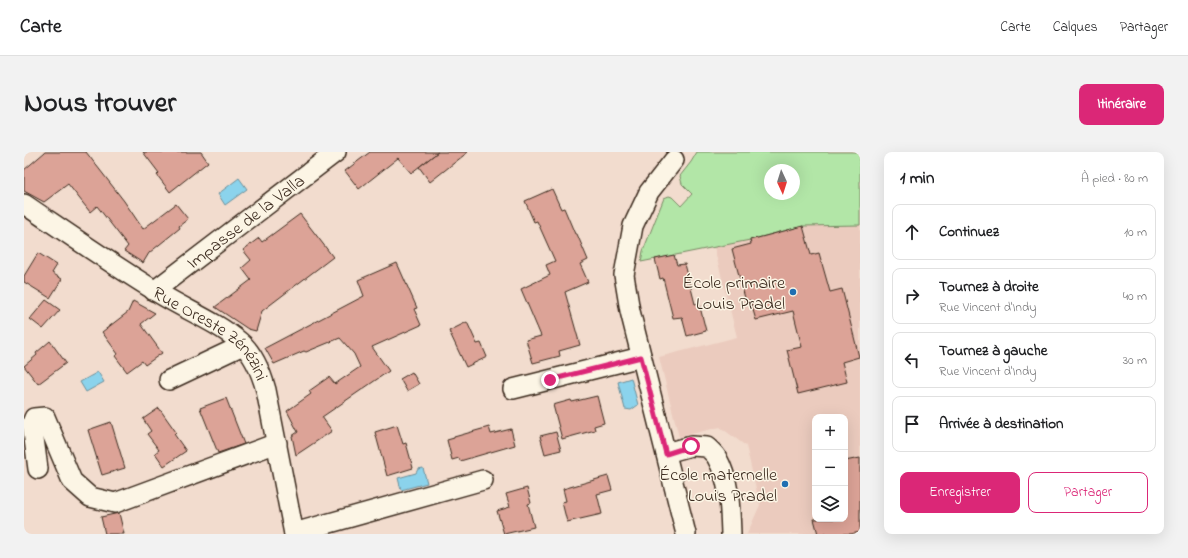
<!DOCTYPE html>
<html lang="fr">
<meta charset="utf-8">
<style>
:root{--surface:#fff;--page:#f2f2f2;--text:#202124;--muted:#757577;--line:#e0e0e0;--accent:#db2777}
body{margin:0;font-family:"Indie Flower",sans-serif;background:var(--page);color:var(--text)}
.controls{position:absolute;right:12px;bottom:12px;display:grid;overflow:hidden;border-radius:8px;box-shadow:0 4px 16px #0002}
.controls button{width:36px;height:36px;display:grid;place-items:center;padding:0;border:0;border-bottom:1px solid var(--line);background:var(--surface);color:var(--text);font:20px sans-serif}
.compass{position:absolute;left:740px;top:12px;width:36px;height:36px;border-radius:50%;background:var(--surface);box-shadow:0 4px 16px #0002;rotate:176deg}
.stop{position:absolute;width:12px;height:12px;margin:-9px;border:3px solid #db2777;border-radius:50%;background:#fff}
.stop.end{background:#db2777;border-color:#fff;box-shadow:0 1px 4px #0008}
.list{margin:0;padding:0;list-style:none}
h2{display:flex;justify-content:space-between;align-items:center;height:52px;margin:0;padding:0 16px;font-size:17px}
h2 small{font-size:13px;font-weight:400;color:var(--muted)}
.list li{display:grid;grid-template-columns:26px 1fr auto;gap:12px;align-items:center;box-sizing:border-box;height:56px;margin:0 8px 8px;padding:0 8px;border:1px solid var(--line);border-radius:8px}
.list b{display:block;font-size:15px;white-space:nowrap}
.list p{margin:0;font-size:13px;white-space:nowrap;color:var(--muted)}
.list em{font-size:13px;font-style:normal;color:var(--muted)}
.actions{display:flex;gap:8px;padding:12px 16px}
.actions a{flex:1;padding:9px 0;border:1px solid var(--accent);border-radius:8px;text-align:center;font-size:14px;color:var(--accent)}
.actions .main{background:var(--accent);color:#fff}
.icon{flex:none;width:22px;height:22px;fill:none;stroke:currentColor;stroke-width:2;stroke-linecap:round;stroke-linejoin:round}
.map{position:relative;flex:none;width:836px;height:382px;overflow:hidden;border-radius:8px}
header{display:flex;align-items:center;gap:24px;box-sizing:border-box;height:56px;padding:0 20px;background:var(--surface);border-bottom:1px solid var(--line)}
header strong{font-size:19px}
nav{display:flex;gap:22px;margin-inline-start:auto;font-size:14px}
.intro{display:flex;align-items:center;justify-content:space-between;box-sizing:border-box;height:96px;padding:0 24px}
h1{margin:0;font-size:28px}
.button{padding:10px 18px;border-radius:8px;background:var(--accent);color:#fff;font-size:14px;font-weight:700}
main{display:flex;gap:24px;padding:0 24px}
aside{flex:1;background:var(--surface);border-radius:8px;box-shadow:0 4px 16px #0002}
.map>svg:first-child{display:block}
.built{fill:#ebcbbe;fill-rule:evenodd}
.green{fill:#b2e6a7;stroke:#768862;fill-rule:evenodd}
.water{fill:#8bd3ec;stroke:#6b8f9a}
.building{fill:#dca397;stroke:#3b2a1e}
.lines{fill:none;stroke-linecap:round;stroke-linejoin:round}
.minor-casing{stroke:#3b2a1e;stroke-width:22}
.minor{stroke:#fcf5e5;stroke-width:19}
.route{stroke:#db2777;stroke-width:5}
.poi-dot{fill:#1f6fb2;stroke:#fcf5e5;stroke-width:1.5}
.labels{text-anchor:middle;stroke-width:3;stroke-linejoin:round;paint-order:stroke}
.street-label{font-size:18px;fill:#3b2a1e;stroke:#fcf5e5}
.poi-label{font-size:18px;fill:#3b2a1e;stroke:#fcf5e5;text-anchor:end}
</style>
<header>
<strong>Carte</strong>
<nav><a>Carte</a><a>Calques</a><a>Partager</a></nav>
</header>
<div class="intro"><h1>Nous trouver</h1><a class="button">Itinéraire</a></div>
<main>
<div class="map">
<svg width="836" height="382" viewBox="0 0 836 382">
<rect width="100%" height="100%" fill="#f2dcce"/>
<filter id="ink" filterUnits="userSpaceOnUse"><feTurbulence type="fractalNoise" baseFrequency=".025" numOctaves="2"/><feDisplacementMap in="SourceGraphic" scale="8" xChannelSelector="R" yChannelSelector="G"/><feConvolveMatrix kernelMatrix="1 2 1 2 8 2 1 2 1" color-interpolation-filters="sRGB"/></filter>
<g filter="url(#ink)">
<path class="built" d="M 836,73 L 836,382 L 723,382 L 736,353 L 722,294 L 696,275 L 655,285 L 635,205 L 713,185 L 690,95 L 726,88 L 779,74 ZM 791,265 L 821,265 L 821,367 L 791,367 Z"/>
<path class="green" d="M 673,0 L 836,0 L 836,73 L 779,74 L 726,88 L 617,110 L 619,99 L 640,46 L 645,44 L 648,45 L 657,54 L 668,42 L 658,32 L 656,24 L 667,10 ZM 746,18 L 770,18 L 770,42 L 746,42 Z"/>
<g class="water">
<polygon points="215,26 223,37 201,53 194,42"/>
<polygon points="74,220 80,230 62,240 56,230"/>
<polygon points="607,226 614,253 607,258 601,257 594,230"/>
<polygon points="399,316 403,331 377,338 374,326 392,321 394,317"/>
</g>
<g class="building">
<polygon points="21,0 62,0 100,49 119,77 152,52 164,67 155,74 156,76 125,101 119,111 100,99 104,94 73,54 66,60 44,32 20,50 0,39 0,18"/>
<polygon points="119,0 177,0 184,10 146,40 133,23 135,21"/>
<polygon points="346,0 414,0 387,21 374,6 335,37 321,19"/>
<polygon points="414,0 444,0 406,30 395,15"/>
<polygon points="528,37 537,57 540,56 551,82 553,82 564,108 556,112 564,130 541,140 556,193 535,199 536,204 509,211 502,188 517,184 497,137 526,123 522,113 531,109 513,69 510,70 501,49"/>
<polygon points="276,62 309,105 238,159 232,179 224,177 191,155 227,128 218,116 227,108 219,98 235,86 238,90"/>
<polygon points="779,74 787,103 795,101 806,140 818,137 835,205 818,210 823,230 774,242 763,198 778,195 769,159 732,168 726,148 722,150 708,97 727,92 726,88"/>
<polygon points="14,101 33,113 28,121 38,127 26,146 0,130 0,124"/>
<polygon points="650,103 653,113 661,112 671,152 675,151 682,179 663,184 658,165 649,166 639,126 636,127 631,107"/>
<polygon points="373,111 393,156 390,157 397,173 348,195 365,219 298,265 308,279 272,303 268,284 274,280 263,259 287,242 285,239 305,225 311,232 336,215 330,202 316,186 282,200 280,199 250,212 241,196 340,144 334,128"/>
<polygon points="22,148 36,158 19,177 6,167"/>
<polygon points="109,149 131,161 117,172 138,201 121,213 118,209 103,220 91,204 94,202 78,180 104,160"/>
<polygon points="443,170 453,192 457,191 463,205 442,215 425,179"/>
<polygon points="26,189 42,211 14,232 0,214 13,203 12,201"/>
<polygon points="388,220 395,232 383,239 376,227"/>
<polygon points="573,244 580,271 570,274 571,278 538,287 529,253 547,248 548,250"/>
<polygon points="202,246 220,292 194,301 176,256"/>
<polygon points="135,256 152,280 150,282 162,299 140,314 131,301 135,298 123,282 127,279 119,267"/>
<polygon points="87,270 101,316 78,323 64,278"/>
<polygon points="373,273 379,292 382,291 389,316 363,324 351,280"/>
<polygon points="465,275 467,282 487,277 491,293 436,309 435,306 428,308 423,288 430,286 430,285"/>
<polygon points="532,280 537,298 521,302 516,284"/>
<polygon points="836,306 836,380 827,382 794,382 790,367 821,367 821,309"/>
<polygon points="584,324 588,338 573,342 578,362 543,370 538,350 542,349 539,337"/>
<polygon points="503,336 507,351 504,352 510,375 480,382 473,359 486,355 482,342"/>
<polygon points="95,361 100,382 81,382 77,365"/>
</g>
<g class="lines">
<g class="minor-casing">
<g id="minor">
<polyline points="650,8 625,40 609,74 600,123 606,159 662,382"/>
<path id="s1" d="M 0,52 C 43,81 86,111 130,138 C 157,156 192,169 216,190 C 230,202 237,220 242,238 L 270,382"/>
<path id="s2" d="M 130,139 L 312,0"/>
<polyline points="145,228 219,193"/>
<polyline points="489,237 617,205"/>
<path d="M 642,301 L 667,294 L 683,295 C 686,298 691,302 693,306 C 706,329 706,356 707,382"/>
<polyline points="14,317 8,271 10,266 21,265 48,329 66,345 91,351 253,291"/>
<polyline points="270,381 459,328"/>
</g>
</g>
<use href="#minor" class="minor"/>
</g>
</g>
<g class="lines" filter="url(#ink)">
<polyline class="route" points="526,228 617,205 642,302 667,294"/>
</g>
<g class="poi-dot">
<circle cx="769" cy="140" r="4"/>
<circle cx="761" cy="332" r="4"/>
</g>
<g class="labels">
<g class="street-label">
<text dy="6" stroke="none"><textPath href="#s2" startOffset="115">Impasse de la Valla</textPath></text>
<text dy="6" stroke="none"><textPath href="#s1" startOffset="229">Rue Oreste Zénézini</textPath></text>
</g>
<g class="poi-label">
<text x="761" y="136">École primaire<tspan x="761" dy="21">Louis Pradel</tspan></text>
<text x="753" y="328">École maternelle<tspan x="753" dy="21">Louis Pradel</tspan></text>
</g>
</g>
</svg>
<div class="controls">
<button>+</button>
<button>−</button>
<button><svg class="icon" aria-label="layers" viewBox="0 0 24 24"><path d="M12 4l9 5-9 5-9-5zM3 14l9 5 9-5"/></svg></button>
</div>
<svg class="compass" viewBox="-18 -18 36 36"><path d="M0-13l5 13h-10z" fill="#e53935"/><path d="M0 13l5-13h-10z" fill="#757577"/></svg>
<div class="stop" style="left:667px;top:294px"></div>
<div class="stop end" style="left:526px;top:228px"></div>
</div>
<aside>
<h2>1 min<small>À pied · 80 m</small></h2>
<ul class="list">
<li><svg class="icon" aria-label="ahead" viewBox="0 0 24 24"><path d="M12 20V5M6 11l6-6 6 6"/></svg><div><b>Continuez</b></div><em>10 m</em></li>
<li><svg class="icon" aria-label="right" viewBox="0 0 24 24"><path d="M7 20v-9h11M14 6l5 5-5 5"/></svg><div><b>Tournez à droite</b><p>Rue Vincent d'Indy</p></div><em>40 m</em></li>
<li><svg class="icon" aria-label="left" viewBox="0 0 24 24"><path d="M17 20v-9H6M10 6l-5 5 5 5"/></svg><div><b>Tournez à gauche</b><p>Rue Vincent d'Indy</p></div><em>30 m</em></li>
<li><svg class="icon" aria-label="arrive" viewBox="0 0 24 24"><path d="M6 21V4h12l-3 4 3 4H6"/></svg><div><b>Arrivée à destination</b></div></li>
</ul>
<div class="actions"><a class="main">Enregistrer</a><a>Partager</a></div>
</aside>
</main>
